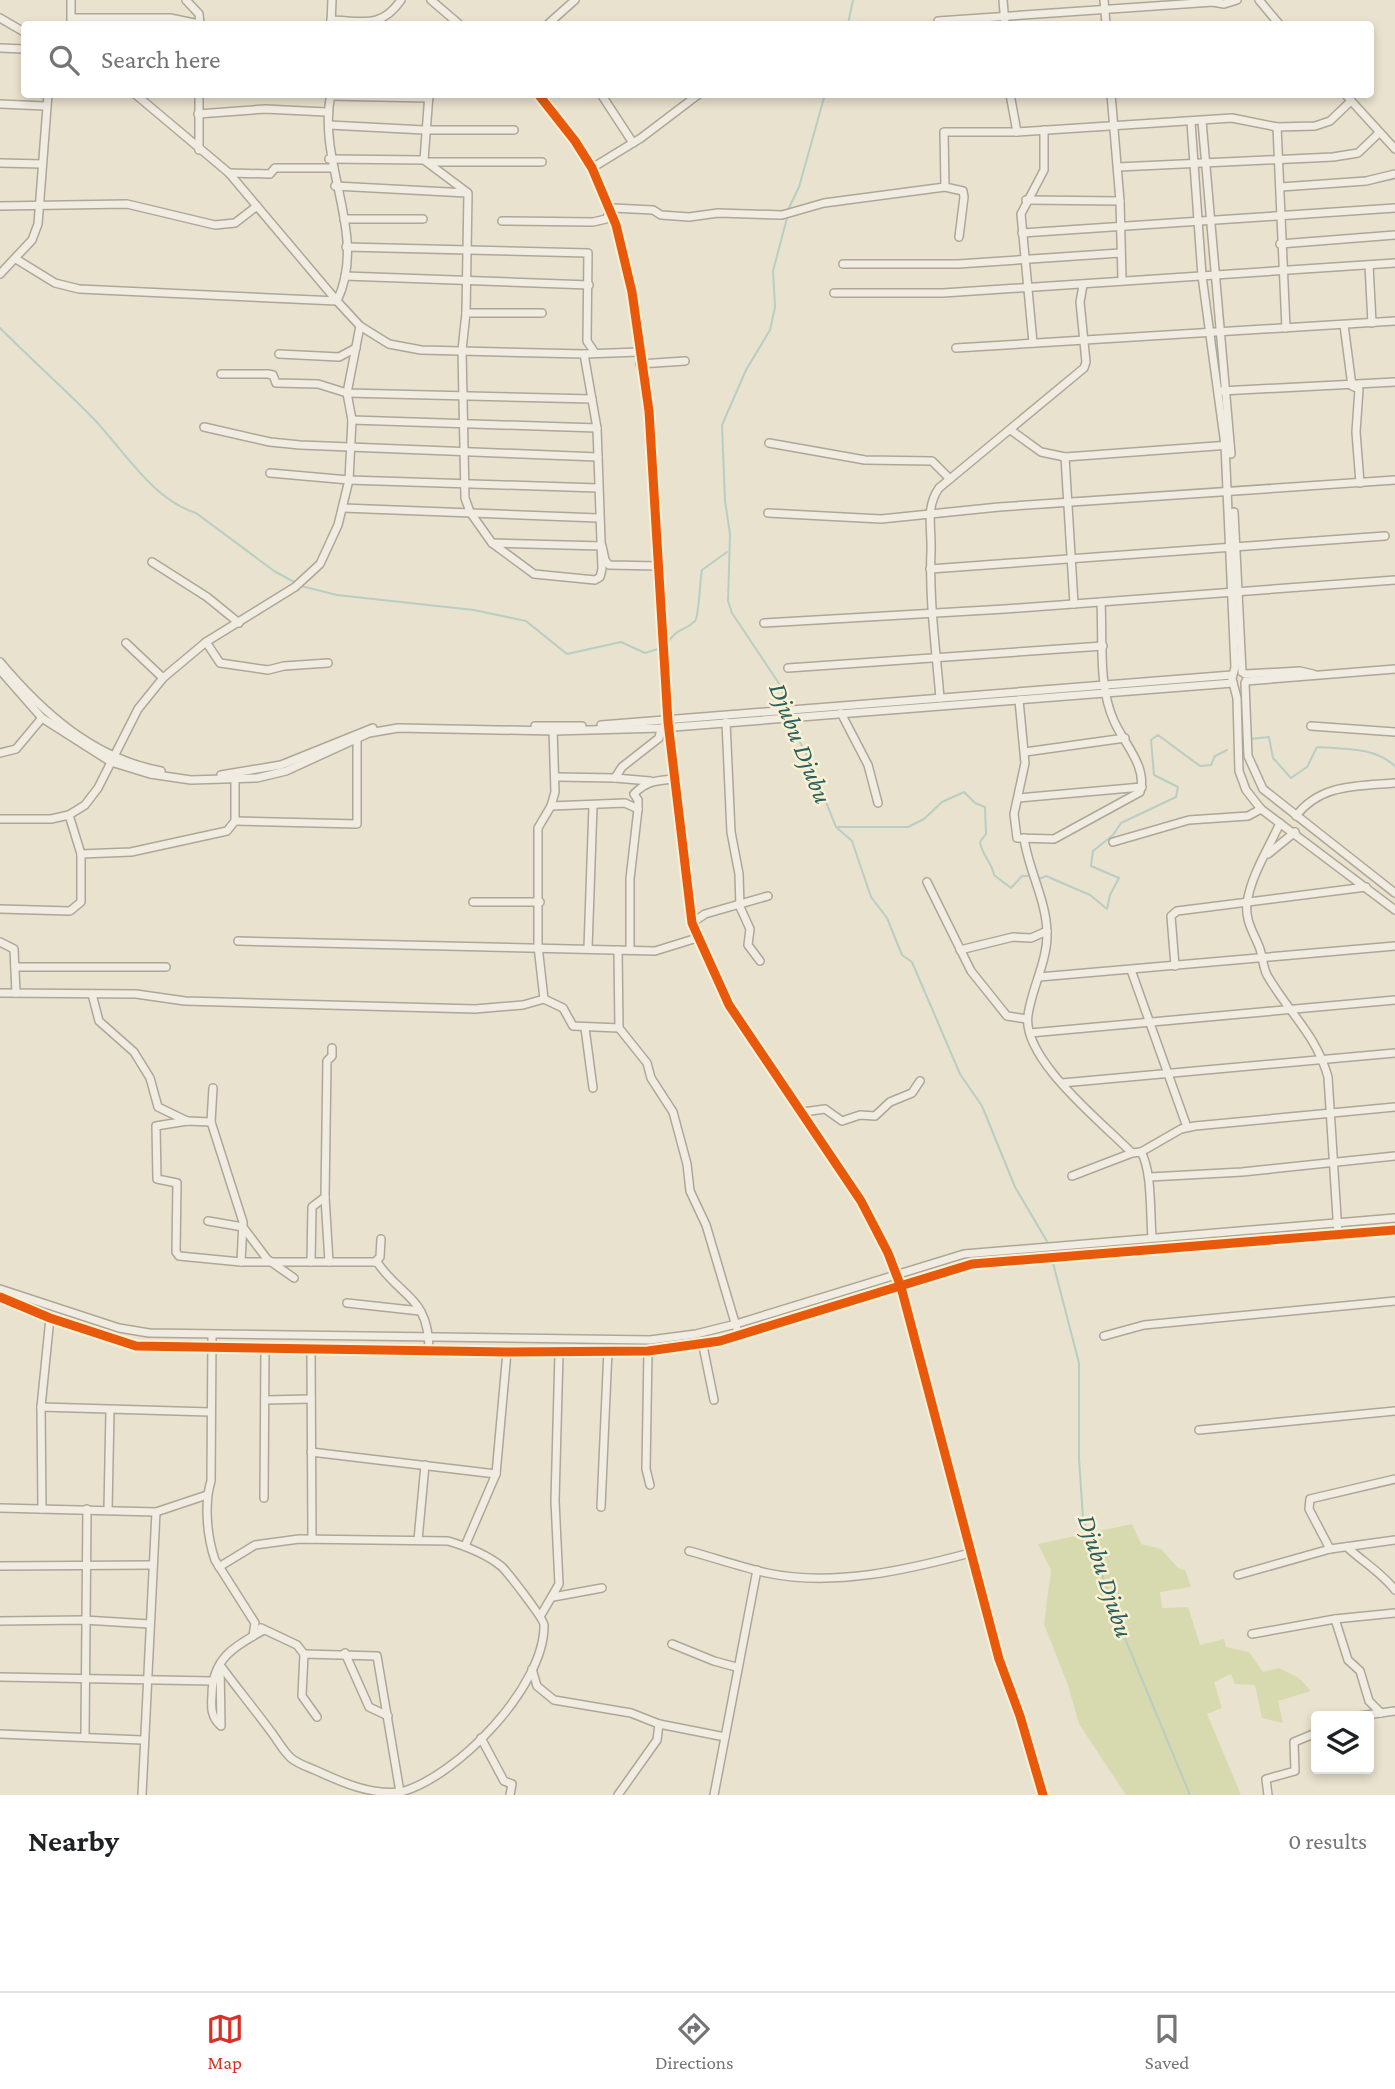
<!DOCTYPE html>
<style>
:root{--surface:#fff;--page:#f6f6f6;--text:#202124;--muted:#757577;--line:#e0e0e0;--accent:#d93025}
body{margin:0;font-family:"Crimson Pro",serif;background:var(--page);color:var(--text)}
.controls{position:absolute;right:21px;bottom:21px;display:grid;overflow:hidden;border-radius:7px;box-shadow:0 4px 10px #0003}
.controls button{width:63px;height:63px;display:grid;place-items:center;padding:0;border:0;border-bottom:2px solid var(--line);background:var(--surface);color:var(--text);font:35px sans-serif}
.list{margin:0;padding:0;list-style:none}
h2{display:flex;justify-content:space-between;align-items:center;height:91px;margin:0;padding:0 28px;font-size:30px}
h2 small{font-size:23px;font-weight:400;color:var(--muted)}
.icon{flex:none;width:38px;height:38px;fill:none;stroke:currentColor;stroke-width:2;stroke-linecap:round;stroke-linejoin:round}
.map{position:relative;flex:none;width:1395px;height:1795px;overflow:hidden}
.search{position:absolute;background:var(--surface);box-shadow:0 4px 10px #0003;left:21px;right:21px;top:21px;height:77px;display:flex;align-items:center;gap:18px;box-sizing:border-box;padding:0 24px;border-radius:7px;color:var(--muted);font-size:26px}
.sheet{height:196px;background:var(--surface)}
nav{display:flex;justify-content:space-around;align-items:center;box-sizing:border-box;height:98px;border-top:2px solid var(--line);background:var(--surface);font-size:19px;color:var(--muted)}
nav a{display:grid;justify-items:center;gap:4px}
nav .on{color:var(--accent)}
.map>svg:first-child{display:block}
.green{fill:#d7daaf}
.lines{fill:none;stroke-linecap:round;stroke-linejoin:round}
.stream{stroke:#b9cec3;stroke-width:2}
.minor-casing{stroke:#aea797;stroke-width:10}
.minor{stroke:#f0ece1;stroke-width:7}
.cycleway-casing{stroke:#faf1d4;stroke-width:13}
.cycleway{stroke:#e8590c;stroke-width:9}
.labels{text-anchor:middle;stroke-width:5;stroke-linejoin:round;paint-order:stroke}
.water-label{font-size:26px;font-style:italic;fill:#2a6060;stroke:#faf1d4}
</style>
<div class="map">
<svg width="1395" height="1795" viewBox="0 0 1395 1795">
<rect width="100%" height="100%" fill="#e9e2ce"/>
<polygon class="green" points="1132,1524 1141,1544 1161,1549 1178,1568 1185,1570 1191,1587 1160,1592 1162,1608 1188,1607 1200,1645 1224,1639 1226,1647 1249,1652 1263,1672 1279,1668 1299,1678 1311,1691 1278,1701 1283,1723 1262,1718 1255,1685 1235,1684 1231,1674 1214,1682 1222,1708 1207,1714 1241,1795 1126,1795 1079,1724 1068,1685 1044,1624 1051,1570 1038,1544"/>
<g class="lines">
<g class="stream">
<polyline points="848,24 853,0"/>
<polyline points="787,212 799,187 825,94"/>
<path d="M 0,328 C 29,357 60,385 90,415 C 122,447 151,499 196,513 L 274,571 L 296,583"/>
<polyline points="301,586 337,595 474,610 526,621 567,654 621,642 645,653 661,648"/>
<path d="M 666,646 C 677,626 683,633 695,621 C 699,617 700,579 702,570 L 727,552"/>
<polyline points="786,708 782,688 732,613 728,601 730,534 725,501 722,425 746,370 770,330 775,307 773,271 787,218"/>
<polyline points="788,720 808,757 836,827 852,841 871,897 887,918 902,955 912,962 960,1074 982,1106 1015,1187 1048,1243"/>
<path d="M 1250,739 L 1269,737 L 1273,758 L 1291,778 L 1307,767 L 1317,747 C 1344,749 1374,747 1395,766"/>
<path d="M 838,827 L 908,827 L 924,819 L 942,802 L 964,792 L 975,803 L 985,807 L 986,834 L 980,842 C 982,856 992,862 994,875 L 1011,888 L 1022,876 L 1031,876"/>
<polyline points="1039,879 1046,876 1090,895 1107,909 1110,895 1119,878 1091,866 1093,851 1113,835 1121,823 1176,797 1178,787 1154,775 1151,740 1158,735 1200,766 1211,765 1215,756 1227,750"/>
<polyline points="1053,1263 1079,1363 1079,1459 1083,1518 1117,1619 1190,1795"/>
</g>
<g class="minor-casing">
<g id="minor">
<polyline points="186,0 199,14 200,24"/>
<polyline points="431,0 459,24"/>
<polyline points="1003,0 1005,24"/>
<polyline points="1104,0 1106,24"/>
<polyline points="1259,0 1279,24"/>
<polyline points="0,18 24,32"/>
<polyline points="72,18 170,18 199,24"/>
<path d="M 331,20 C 363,21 381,29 401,0"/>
<polyline points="938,21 1213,2 1224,4 1237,0"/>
<polyline points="71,24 71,0"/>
<polyline points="331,24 332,0"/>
<polyline points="548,24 575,0"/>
<polyline points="0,48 24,49"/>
<polyline points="135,94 229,173 337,301 360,326 389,344 421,350 584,354 639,352"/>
<polyline points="199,94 199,150"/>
<polyline points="429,94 424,160 468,193 466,313 462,350 465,498 470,512 492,543 534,574 595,580 600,577 602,569 597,428 584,354"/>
<polyline points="538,94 575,141 592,168 616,225 632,292 649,411 668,722 692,923 729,1005 861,1201 888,1253 901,1287 999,1659 1020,1716 1043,1795"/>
<polyline points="601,94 633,143"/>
<polyline points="1010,94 1017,132"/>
<polyline points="1111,94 1120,201 1122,279"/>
<polyline points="1345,94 1395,149"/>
<polyline points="331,96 429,98"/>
<polyline points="0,104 45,106"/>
<polyline points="198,114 265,109 326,112"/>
<polyline points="1202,121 1231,454"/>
<polyline points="1191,122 1202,276 1225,445 1235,667 1232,679 1237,698 1239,771 1246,790 1261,809 1395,910"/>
<polyline points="329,125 424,130 514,130"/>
<polyline points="1277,127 1286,328"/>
<polyline points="329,159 424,160"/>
<polyline points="430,162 542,162"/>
<polyline points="0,163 42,164"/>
<polyline points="1118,167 1333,157 1358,153 1379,133"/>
<polyline points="592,168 641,138 699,94"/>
<polyline points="229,173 270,174 275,168 334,168"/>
<polyline points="335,186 467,193"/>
<polyline points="1281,187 1366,181 1395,174"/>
<polyline points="1026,200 1120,201"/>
<polyline points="0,206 127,204 215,225 235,223 257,206"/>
<polyline points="344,219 423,219"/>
<polyline points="502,221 593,222 606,219 613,208 653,210 661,215 689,217 718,213 782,215 824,203 945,187"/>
<polyline points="1022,233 1395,208"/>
<polyline points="959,237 964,197 963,191 945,187 944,132 1017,132 1232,118 1277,127 1315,126 1330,121 1351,101"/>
<polyline points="1280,244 1395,235"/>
<polyline points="346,247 588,253 587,341 595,353"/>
<path d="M 16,259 L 55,283 L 79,289 L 337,301 C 369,234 316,163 331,94"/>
<polyline points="843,264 958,264 1120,253"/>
<polyline points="1369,265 1372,323"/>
<polyline points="0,274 32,240 38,224 48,94"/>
<polyline points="345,276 589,285"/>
<polyline points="834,293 943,293 1395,263"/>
<polyline points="466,313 542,313"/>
<polyline points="1344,325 1352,386 1359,389 1356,432 1360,483"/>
<polyline points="1033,343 1021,214 1044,170 1044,130"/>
<polyline points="956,348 1395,321"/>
<polyline points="279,354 339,357 356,348"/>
<polyline points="640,364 685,361"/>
<polyline points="221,374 268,374 273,375 276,383 318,384 347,393 592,399"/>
<polyline points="1221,391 1395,382"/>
<polyline points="352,420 597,428"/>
<polyline points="204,427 270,442 300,445 598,457"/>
<polyline points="1012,431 1041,452 1065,457 1230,445"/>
<polyline points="769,443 865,460 932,461 950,479"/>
<polyline points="1065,457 1074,604"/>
<polyline points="270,473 349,480 598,488"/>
<polyline points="343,508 598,518"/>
<polyline points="1234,512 1242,672"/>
<polyline points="768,513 881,519 999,507 1395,480"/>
<polyline points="492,543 602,546 605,560 609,565 658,566"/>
<polyline points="152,562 207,597 239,623"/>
<polyline points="930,569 1385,536"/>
<polyline points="764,623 1005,609 1395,580"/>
<polyline points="206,642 220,663 268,670 284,666 328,663"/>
<polyline points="126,643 163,678"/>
<path d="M 0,662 C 43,713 93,758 161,771"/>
<polyline points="788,668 1103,646"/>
<polyline points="0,670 42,718 111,762 150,774 191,780 257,778 286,771 369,733 398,728 554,731 661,728 1233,683"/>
<polyline points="1245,674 1300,671 1313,674"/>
<polyline points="1246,681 1395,669"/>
<polyline points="1245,683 1248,756 1263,789 1395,893"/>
<path d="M 940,698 C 936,649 929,601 931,551 C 932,528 925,508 939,488 L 1084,368 L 1086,362 L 1080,302 L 1083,285"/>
<path d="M 1019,700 L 1025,763 L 1014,814 L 1017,838 L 1054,839 L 1140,792 C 1148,767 1123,742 1114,721 C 1098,686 1103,640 1101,602"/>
<polyline points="841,713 868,765 878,803"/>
<polyline points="726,722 731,832 739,874 740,907 750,929 748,945 760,961"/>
<polyline points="601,725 1232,675"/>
<polyline points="535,726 582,726"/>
<polyline points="1311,726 1395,732"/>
<polyline points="1025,752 1125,738"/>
<polyline points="0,753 16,749 42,718"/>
<polyline points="221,775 281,765 373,728"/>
<polyline points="557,777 615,778 622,767 659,738 661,728"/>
<polyline points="615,778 650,781"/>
<polyline points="1018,798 1142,787"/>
<path d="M 551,806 L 625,803 L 638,809 L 638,800 L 634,794 C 646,781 658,780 676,779"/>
<path d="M 1296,816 C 1320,784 1357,786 1395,783"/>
<polyline points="0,819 51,819 69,815 85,805 98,788 138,709 163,678 206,642 295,587 320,564 338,525 349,480 352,420 347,393 360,326"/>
<polyline points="235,821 357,824 357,737"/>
<path d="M 1280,823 C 1269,848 1251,875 1247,903 C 1245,919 1252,930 1258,944 C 1263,954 1262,965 1267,975 C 1288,1012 1316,1034 1328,1077 L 1338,1233"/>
<path d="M 1024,838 C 1028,869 1046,899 1047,932 C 1048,960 1032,987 1028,1015 C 1021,1059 1104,1124 1132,1153 L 1141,1152 C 1152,1170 1150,1213 1152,1237"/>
<polyline points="1113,842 1189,820 1248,816 1261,809"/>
<polyline points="81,854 131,852 227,831 235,821 235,779"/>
<polyline points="1268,854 1295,832"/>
<polyline points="927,882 971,971 1007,1016 1027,1019"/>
<polyline points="473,902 540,902"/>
<polyline points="0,909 70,911 81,902 81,854 69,815"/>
<polyline points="692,923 705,914 768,896"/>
<polyline points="238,941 655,951 697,938"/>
<polyline points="0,942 14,949 16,993"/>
<polyline points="588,948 593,806"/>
<polyline points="618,950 619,1028 647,1063 651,1078 673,1112 687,1164 690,1191 706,1225 739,1336"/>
<polyline points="630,950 630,879 638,809"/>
<polyline points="960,950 1013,937 1031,938 1047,931"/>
<polyline points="1175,966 1171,916 1177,911 1366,887"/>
<polyline points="15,967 166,967"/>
<polyline points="1131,970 1187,1127"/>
<polyline points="1039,977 1395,946"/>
<polyline points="0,993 136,994 185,1001 475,1009 523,1005 544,999 538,946 538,828 551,806 555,792 553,729"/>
<polyline points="92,994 99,1021 134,1052 150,1078 158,1107 187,1121"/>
<polyline points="544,999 563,1008 573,1026 619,1028"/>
<polyline points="585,1028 593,1088"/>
<polyline points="1030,1033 1395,1000"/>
<polyline points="1062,1083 1395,1053"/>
<polyline points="213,1088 211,1122 243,1222 241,1262"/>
<polyline points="803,1112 825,1109 842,1121 860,1115 875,1116 890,1102 912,1093 920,1081"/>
<path d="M 211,1122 L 187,1121 L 156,1126 L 157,1179 L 177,1183 L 176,1252 L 179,1256 L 241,1262 L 377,1262 C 402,1299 429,1296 429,1351"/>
<polyline points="1141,1152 1181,1129 1195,1126 1395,1107"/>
<polyline points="1072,1176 1132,1153"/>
<polyline points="1150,1177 1242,1172 1395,1156"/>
<polyline points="325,1197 329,1262"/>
<polyline points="208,1221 243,1227 267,1259 294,1278"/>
<polyline points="311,1262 312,1207 325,1197 327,1061 332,1056 332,1048"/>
<polyline points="375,1262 380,1257 381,1239"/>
<polyline points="0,1289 119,1328 149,1333 650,1340 696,1334 736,1324 964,1254 1395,1218"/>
<polyline points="0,1297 50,1318 136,1346 507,1352 648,1351 720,1341 972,1264 1395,1230"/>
<polyline points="347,1303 420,1311"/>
<path d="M 212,1336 L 211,1481 C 204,1503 207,1537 215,1560 L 255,1623 L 253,1636"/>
<polyline points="1104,1336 1144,1325 1395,1301"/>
<polyline points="703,1346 714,1400"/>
<polyline points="311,1349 312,1539"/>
<polyline points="648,1351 646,1469 650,1485"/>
<polyline points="265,1400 311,1399"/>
<polyline points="41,1407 210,1412"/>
<polyline points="1199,1430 1395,1411"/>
<polyline points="311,1452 496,1474"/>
<polyline points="264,1498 265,1348"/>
<polyline points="601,1507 608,1350"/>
<polyline points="0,1508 156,1512"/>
<polyline points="42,1509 41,1407 50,1318"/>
<polyline points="108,1509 110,1411"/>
<polyline points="418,1540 425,1465"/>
<polyline points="465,1546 496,1474 507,1352"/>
<path d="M 1347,1547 C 1363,1562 1382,1573 1395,1590"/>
<polyline points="1330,1549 1309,1509 1310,1499 1395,1479"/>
<path d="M 689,1551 C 715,1558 741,1567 767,1573 C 833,1587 907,1570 970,1553"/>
<polyline points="0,1566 151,1565"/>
<path d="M 219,1567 L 255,1545 L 299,1539 L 448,1541 C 465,1546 486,1554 501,1566 C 506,1570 544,1619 544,1625 C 545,1686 457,1777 401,1792 C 370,1795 343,1783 315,1770 C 308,1767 298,1764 291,1758 C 284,1752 278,1741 272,1733 C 255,1710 237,1688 220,1665"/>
<polyline points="1238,1575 1330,1549 1395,1540"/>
<polyline points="553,1597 602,1588"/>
<polyline points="541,1615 559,1584 555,1501 559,1353"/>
<polyline points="1335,1619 1348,1660 1360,1671 1369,1701 1381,1713"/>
<polyline points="0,1621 84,1620 149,1624"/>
<polyline points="261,1628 297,1645 304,1654"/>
<polyline points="1252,1634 1335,1619 1395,1613"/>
<polyline points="672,1644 714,1661 736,1667"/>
<polyline points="345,1653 369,1707 388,1716"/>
<path d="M 220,1666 L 221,1726 C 211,1717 211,1708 212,1695 C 212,1659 234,1646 264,1630"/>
<polyline points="532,1669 537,1686 554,1700 631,1713 659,1724 725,1737"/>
<polyline points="0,1677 212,1681"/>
<polyline points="1359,1716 1395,1711"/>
<polyline points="317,1717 302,1696 304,1654 377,1656 400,1792"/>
<polyline points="0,1734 142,1740"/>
<polyline points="85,1735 87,1509"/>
<polyline points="481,1738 504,1781 512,1784 510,1795"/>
<polyline points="142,1795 156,1512 207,1495"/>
<polyline points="618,1795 657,1740 659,1724"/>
<polyline points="714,1795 757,1570"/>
<polyline points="1268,1795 1266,1779 1295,1771 1294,1742 1316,1733"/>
</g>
</g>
<use href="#minor" class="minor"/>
<g class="cycleway-casing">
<g id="cycleway">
<polyline points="538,94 575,141 592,168 616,225 632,292 649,411 668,722 692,923 729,1005 861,1201 888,1253 901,1287 999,1659 1020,1716 1043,1795"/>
<polyline points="0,1297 50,1318 136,1346 507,1352 648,1351 720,1341 972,1264 1395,1230"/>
</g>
</g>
<use href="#cycleway" class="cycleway"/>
</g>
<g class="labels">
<g class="water-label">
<text transform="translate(801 743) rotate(68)" y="9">Djubu Djubu</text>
<text transform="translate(1106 1576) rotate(72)" y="9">Djubu Djubu</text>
</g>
</g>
</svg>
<div class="controls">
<button><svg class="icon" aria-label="layers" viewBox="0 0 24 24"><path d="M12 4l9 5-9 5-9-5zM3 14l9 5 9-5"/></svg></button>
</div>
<div class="search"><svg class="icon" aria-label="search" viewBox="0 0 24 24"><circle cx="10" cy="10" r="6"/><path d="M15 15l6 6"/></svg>Search here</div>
</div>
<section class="sheet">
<h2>Nearby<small>0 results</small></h2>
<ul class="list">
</ul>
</section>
<nav>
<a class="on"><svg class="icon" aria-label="map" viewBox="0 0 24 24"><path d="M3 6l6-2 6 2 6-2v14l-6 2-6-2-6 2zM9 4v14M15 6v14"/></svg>Map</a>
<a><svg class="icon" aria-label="directions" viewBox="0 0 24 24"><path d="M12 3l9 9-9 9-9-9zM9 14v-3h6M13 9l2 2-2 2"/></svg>Directions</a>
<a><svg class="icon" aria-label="saved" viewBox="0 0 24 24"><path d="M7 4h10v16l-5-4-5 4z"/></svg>Saved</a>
</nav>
